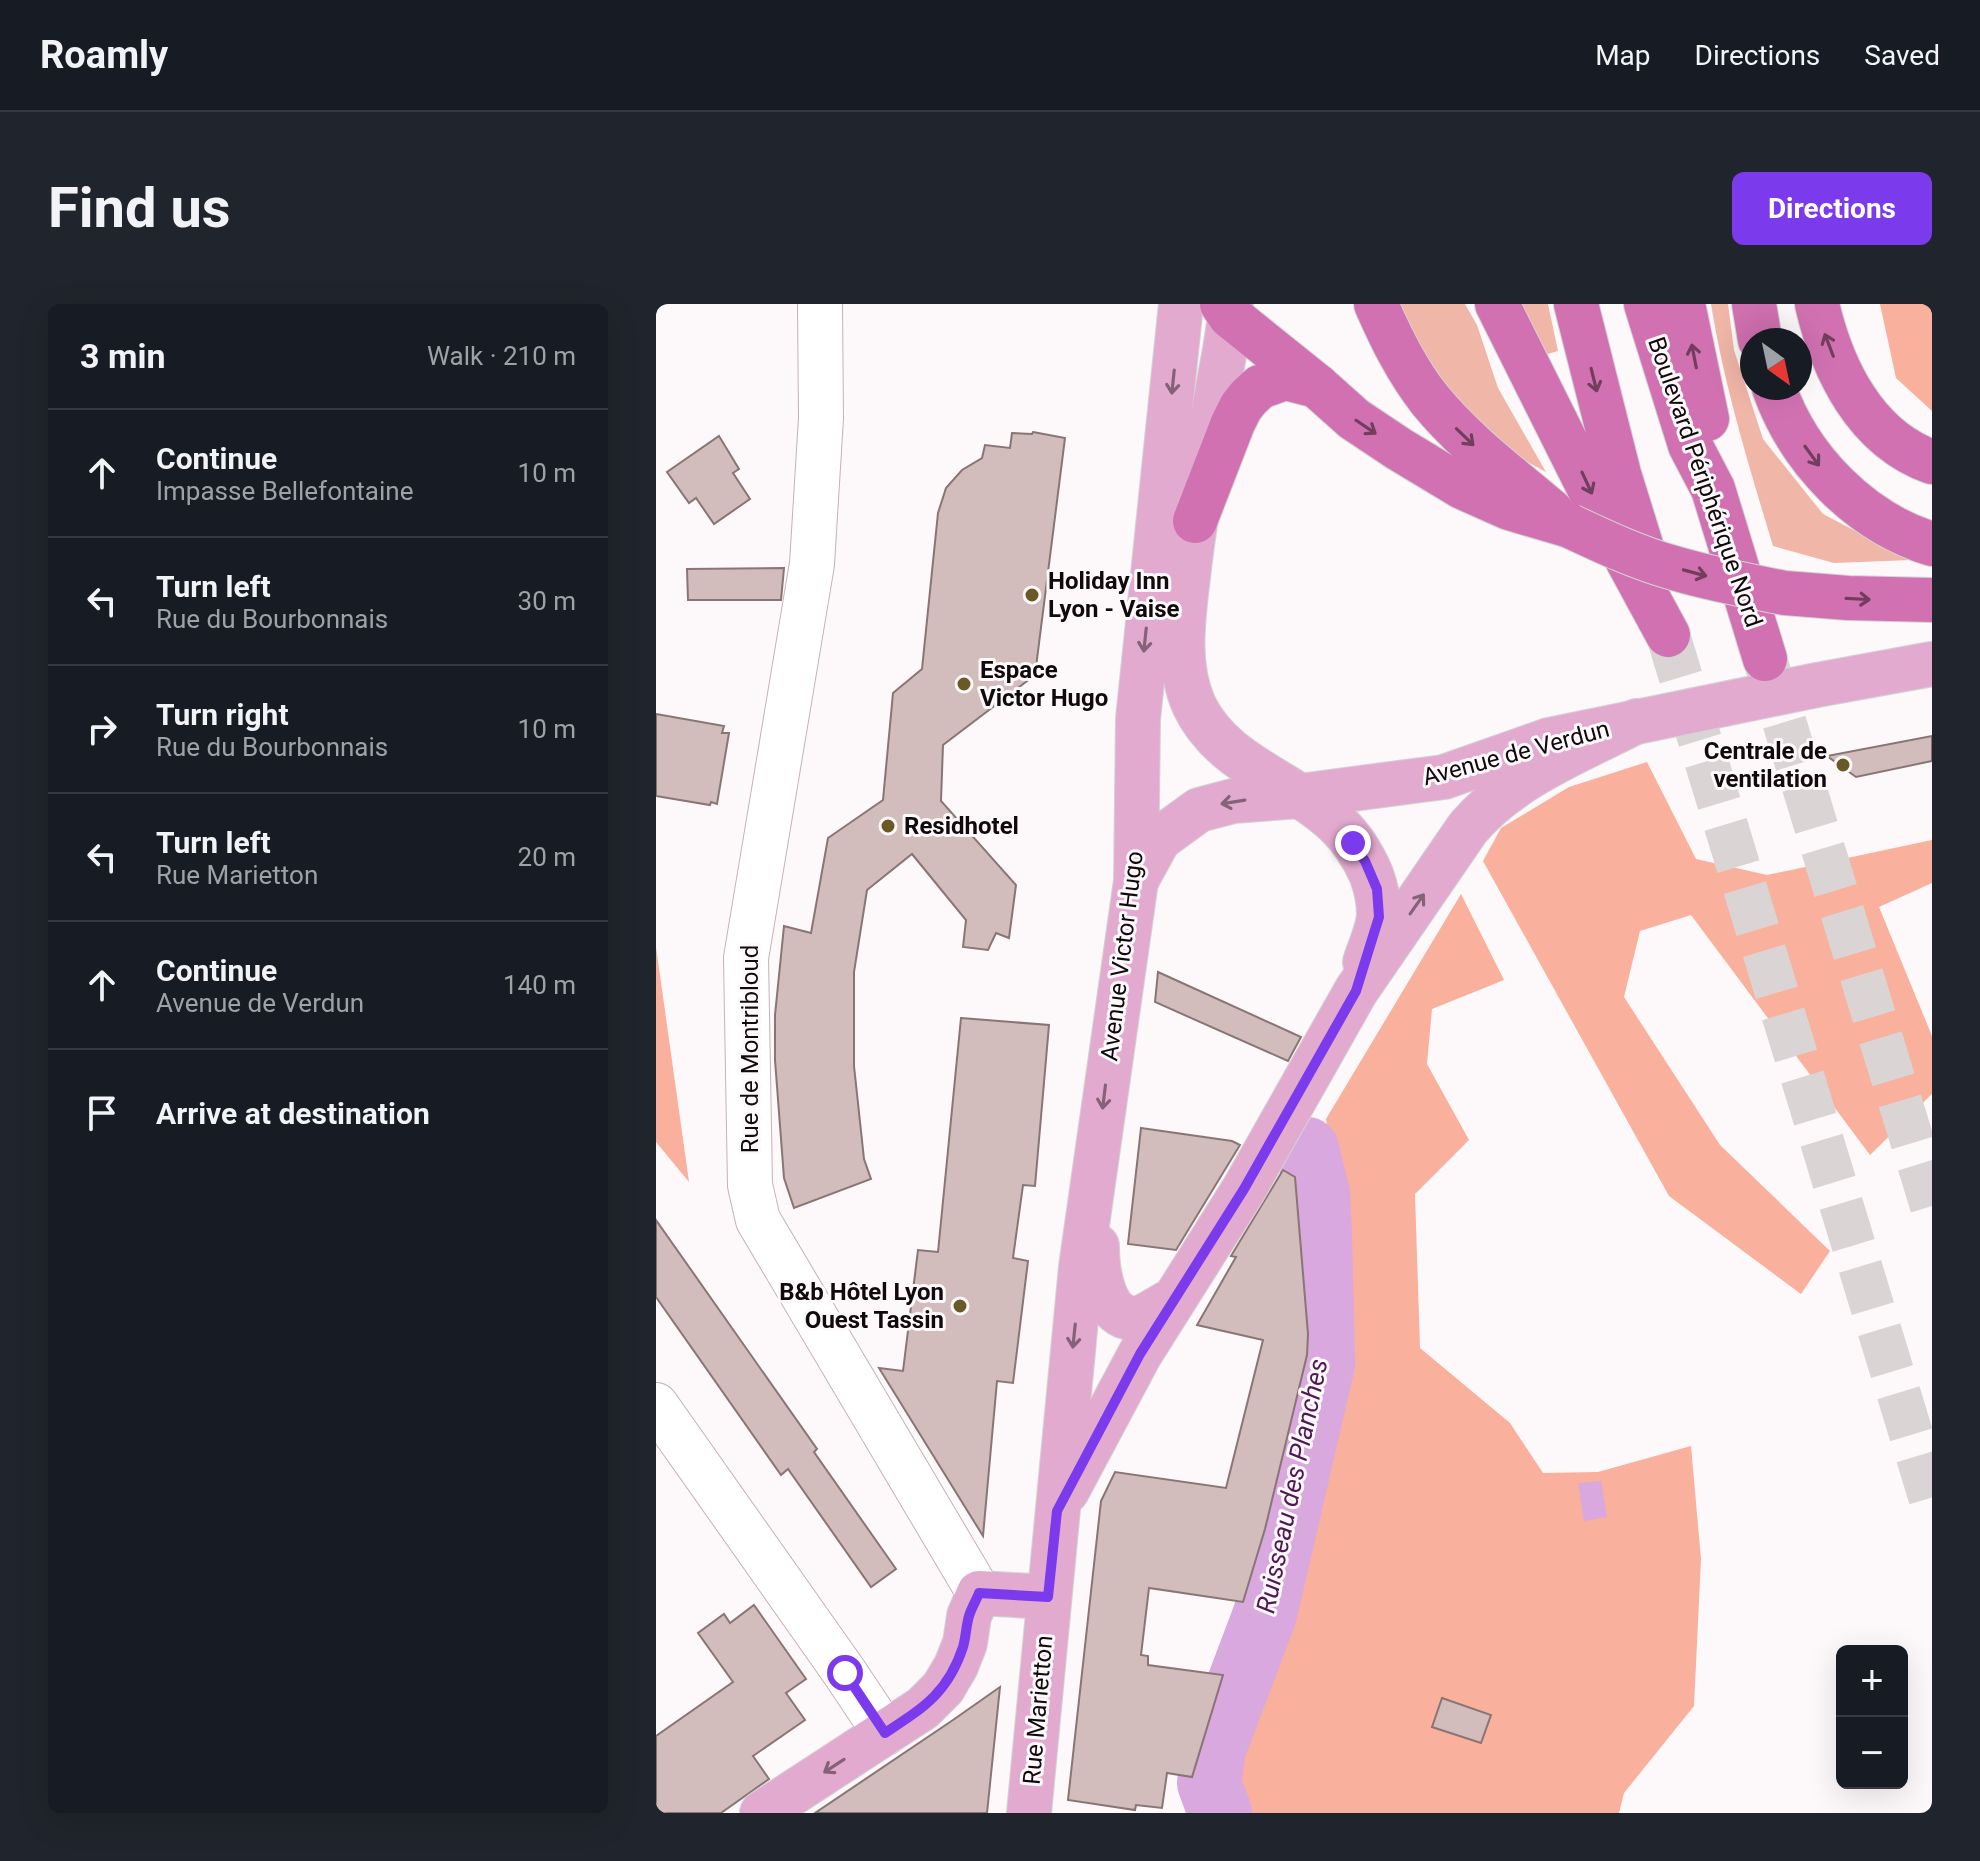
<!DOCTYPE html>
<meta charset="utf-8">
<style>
:root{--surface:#171b24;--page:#20242c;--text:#f1f3f6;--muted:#9ea1a6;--line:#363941;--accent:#7c3aed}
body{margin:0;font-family:Roboto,sans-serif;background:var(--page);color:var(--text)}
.controls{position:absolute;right:24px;bottom:24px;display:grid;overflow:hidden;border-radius:12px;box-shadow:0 8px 32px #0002}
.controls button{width:72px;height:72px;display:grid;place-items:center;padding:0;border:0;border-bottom:2px solid var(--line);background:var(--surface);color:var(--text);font:40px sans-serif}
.compass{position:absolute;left:1084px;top:24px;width:72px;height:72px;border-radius:50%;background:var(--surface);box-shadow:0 8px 32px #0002;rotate:147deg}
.stop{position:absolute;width:24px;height:24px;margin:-18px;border:6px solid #7c3aed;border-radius:50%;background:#fff}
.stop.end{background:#7c3aed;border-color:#fff;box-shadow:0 2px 8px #0008}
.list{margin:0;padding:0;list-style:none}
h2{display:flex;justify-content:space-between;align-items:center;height:104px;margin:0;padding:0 32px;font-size:34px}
h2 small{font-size:26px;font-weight:400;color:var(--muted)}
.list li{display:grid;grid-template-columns:52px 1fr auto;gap:24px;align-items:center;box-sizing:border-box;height:128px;padding:0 32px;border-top:2px solid var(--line)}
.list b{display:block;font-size:30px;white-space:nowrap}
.list p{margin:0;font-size:26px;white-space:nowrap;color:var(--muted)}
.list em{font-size:26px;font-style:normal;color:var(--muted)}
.icon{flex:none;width:44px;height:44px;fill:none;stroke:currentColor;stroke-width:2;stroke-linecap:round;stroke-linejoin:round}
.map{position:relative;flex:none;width:1276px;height:1509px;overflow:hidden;border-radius:12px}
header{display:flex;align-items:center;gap:48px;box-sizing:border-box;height:112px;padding:0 40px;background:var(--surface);border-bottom:2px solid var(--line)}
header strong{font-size:38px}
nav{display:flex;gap:44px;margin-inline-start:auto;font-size:28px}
.intro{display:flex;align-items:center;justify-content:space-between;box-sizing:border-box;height:192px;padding:0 48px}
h1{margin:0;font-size:56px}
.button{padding:20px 36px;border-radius:12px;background:var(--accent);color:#fff;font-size:28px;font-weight:700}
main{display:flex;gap:48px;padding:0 48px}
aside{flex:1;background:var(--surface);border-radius:12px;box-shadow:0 8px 32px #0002}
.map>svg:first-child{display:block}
.green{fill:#f0b6a7}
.forest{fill:#f9b09c}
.water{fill:#d9a8de}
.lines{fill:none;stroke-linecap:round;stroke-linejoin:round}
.river{stroke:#d9a8de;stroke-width:64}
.building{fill:#d2bcbc;stroke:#897575;stroke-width:2}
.highway-tunnel{stroke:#dad4d5;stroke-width:44;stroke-dasharray:44 22;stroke-linecap:butt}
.minor-casing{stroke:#c6b1b6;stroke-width:46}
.major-casing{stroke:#d4d3d3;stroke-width:46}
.highway-casing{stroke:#d4d3d3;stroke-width:46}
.minor{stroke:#fff;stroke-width:44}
.major{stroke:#e3aad0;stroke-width:44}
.highway{stroke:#d171b1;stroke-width:44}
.highway-bridge-casing{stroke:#d4d3d3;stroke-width:46;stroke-linecap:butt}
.highway-bridge{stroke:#d171b1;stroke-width:44}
.oneway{stroke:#713e5e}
.oneway2{stroke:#846278}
.route{stroke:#7c3aed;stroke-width:10}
.poi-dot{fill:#6a5927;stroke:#fdf8f9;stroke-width:3}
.labels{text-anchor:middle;stroke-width:6;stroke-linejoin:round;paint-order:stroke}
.street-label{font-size:24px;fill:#110a0c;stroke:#fdf8f9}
.poi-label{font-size:24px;font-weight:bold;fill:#110a0c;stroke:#fdf8f9;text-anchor:start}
.water-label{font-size:26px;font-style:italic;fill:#501757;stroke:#fdf8f9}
</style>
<header>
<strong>Roamly</strong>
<nav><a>Map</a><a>Directions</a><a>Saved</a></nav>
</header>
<div class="intro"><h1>Find us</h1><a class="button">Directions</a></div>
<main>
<aside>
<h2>3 min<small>Walk · 210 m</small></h2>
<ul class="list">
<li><svg class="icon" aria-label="ahead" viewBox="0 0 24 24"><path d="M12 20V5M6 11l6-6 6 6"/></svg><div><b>Continue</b><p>Impasse Bellefontaine</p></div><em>10 m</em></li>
<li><svg class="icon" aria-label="left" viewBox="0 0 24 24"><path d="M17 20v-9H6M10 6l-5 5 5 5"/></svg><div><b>Turn left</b><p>Rue du Bourbonnais</p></div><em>30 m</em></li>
<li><svg class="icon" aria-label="right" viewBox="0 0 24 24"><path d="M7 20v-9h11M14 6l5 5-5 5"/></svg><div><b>Turn right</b><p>Rue du Bourbonnais</p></div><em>10 m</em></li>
<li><svg class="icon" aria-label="left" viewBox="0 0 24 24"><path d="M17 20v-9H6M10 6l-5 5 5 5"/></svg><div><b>Turn left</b><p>Rue Marietton</p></div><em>20 m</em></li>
<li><svg class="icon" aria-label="ahead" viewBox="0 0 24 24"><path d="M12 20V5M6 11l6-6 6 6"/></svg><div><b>Continue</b><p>Avenue de Verdun</p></div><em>140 m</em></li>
<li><svg class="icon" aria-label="arrive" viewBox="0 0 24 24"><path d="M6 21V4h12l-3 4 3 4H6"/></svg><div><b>Arrive at destination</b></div></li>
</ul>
</aside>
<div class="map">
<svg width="1276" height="1509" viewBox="0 0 1276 1509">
<rect width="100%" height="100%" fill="#fdf8f9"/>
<g class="green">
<polygon points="739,0 809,0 821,21 842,84 890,168 855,149 797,97"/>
<polygon points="865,0 892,0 902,47 888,51"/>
<path d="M 1055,0 L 1072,0 L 1078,46 L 1107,135 L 1167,210 L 1255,256 L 1178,259 L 1117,242 C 1093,162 1068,82 1055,0 Z"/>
</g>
<g class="forest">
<polygon points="1224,0 1276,0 1276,107 1240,74"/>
<polygon points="991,458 1040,555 1111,571 1276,536 1276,579 1223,603 1276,732 1276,790 1214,851 1035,611 984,627 968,693 1064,841 1174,947 1145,990 1013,892 827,557 845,524 913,483"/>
<polygon points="805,590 848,676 776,705 771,760 813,836 759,890 764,1044 854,1119 887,1169 942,1168 1035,1142 1045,1255 1038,1402 968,1489 963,1509 581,1509 577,1497 573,1450 596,1372 632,1288 692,1045 681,912 670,815"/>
<polygon points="0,643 33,878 0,838"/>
</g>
<polygon class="water" points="945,1177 951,1213 928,1217 922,1179"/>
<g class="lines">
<polyline class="river" points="564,1509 553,1479 558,1445 609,1310 667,1060 664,931 662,890 651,845"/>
</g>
<g class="building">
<polygon points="377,128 409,134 379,371 287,441 285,497 360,581 353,634 340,629 332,646 307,643 310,616 256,550 211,586 198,668 198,762 208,855 215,875 138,904 128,874 119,756 119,711 128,622 155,629 172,534 227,496 237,389 266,365 282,209 290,184 306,166 326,154 329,141 354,144 356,129 376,130"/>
<polygon points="63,132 83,165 77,169 94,195 58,220 40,194 33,199 11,168"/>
<polygon points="128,264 125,296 32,296 31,265"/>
<polygon points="0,410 68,422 66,429 73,429 61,500 55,498 54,501 0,492"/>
<polygon points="1276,432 1276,457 1200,473 1171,452"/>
<polygon points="502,668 645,733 632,757 499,698"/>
<polygon points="305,714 393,721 379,882 367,881 357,954 372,957 357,1079 341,1077 327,1232 223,1064 247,1067 262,946 282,948"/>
<polygon points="485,824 576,837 584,841 520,946 472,940"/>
<polygon points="627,866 639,873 652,1030 651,1051 609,1225 587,1298 493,1284 485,1351 492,1352 492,1361 567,1371 536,1473 511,1469 506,1504 480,1501 479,1506 412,1496 445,1197 459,1168 570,1184 607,1036 541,1021 580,953 575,952"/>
<polygon points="0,916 161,1145 158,1148 240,1265 215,1283 132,1165 125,1171 0,993"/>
<polygon points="98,1301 150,1375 130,1389 149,1416 97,1452 113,1475 65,1509 0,1509 0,1432 77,1378 42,1329 68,1310 74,1319"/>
<polygon points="344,1383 331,1509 159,1509 297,1416"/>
<polygon points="786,1394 835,1411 825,1439 776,1423"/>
</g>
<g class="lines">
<g class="highway-tunnel">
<polyline points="1012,331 1276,1199"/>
<polyline points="1109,355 1276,902"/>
</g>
<g class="minor-casing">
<g id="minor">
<polyline points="164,0 165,114 156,260 90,654 94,881 102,916 323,1289"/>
<polyline points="0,1101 189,1369 229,1429"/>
</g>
</g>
<g class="major-casing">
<g id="major">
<path d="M 575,0 C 573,30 566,60 561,90 C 551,148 540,205 533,264 C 528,309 519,358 538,401 C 566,461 636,477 681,520 C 696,534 707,552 715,570 C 720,583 723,597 723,611 C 722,626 714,643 709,658"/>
<polyline points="480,577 503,535 543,506 577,497 644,492 788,473 893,436 1161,381 1276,360"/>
<path d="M 441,942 C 441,965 447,1018 481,1014 C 490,1013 508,1000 517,996"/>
<path d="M 411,1187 L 484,1050 L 588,885 L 700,687 L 812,524 C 855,473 923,447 981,417"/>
<polyline points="106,1509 267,1404 287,1384 300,1362 309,1339 313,1312 323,1289 392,1293"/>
<polyline points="373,1509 425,963 480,577 482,415 525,0"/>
</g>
</g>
<g class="highway-casing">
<g id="highway">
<polyline points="566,0 574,12 661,82 698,115 743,145 806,183 853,204 914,222"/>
<path d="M 720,0 C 735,34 751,67 774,96 C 809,139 854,172 896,208"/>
<polyline points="841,0 941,200 1012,331"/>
<polyline points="920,0 963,170 985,241"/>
<polyline points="990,0 1034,141 1057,185 1109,355"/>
<polyline points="1027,0 1051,115"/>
<polyline points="1098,0 1104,36"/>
<path d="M 1161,0 C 1176,65 1209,134 1276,158"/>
<path d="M 1118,84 C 1143,155 1204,218 1276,240"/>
<polyline points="539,217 577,119 585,103 593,93 604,83 629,74 661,82"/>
<polyline points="1129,289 1192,294 1276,296"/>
</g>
</g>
<use href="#minor" class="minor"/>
<use href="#major" class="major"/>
<use href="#highway" class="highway"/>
<g class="highway-bridge-casing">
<path id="highway-bridge" d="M 914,222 C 948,238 982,254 1018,264 C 1055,275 1092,282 1129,289"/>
</g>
<use href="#highway-bridge" class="highway-bridge"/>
</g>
<defs><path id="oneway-shaft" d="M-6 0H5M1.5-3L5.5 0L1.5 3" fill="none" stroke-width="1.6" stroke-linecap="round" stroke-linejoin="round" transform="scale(2)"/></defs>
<g class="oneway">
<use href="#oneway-shaft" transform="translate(1173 41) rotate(-111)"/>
<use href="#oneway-shaft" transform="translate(1038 52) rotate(-101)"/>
<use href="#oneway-shaft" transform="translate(938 76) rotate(76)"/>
<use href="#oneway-shaft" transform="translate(710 123) rotate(34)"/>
<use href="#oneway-shaft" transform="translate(809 133) rotate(44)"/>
<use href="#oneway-shaft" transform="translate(1156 152) rotate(54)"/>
<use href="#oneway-shaft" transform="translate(931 179) rotate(65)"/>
<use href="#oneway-shaft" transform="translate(1039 269) rotate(15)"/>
<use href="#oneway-shaft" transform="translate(1202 295) rotate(3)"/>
</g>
<g class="oneway2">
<use href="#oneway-shaft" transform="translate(517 78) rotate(96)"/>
<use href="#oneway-shaft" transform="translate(489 336) rotate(96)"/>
<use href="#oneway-shaft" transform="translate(577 498) rotate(171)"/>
<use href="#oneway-shaft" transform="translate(761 600) rotate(-55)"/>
<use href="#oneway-shaft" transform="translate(448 793) rotate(97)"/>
<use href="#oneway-shaft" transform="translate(418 1032) rotate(96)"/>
<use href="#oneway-shaft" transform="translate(178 1462) rotate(147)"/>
</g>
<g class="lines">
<path class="route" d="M 189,1369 L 229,1429 C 267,1404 292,1389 307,1343 C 310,1333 310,1322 313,1312 C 315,1305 320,1297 323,1289 L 392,1293 L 401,1207 L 484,1050 L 588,885 L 700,687 L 723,613 L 721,585 L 709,557 L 697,539"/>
</g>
<g class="poi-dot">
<circle cx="376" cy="291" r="8"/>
<circle cx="308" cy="380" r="8"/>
<circle cx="1187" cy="461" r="8"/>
<circle cx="232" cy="522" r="8"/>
<circle cx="304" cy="1002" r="8"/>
</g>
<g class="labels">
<g class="street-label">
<text transform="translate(1049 178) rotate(71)" y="8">Boulevard Périphérique Nord</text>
<text transform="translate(860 449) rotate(-15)" y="8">Avenue de Verdun</text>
<text transform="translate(466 652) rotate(-83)" y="8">Avenue Victor Hugo</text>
<text transform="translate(94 745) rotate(-90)" y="8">Rue de Montribloud</text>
<text transform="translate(382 1406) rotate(-85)" y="8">Rue Marietton</text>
</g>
<g class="poi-label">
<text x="392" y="285">Holiday Inn<tspan x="392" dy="28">Lyon - Vaise</tspan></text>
<text x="324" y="374">Espace<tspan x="324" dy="28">Victor Hugo</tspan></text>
<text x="1171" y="455" text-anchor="end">Centrale de<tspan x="1171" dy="28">ventilation</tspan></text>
<text x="248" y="530">Residhotel</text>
<text x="288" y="996" text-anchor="end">B&amp;b Hôtel Lyon<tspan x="288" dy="28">Ouest Tassin</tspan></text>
</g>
<g class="water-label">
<text transform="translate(636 1182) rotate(-78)" y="9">Ruisseau des Planches</text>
</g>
</g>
</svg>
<div class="controls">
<button>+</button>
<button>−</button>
</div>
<svg class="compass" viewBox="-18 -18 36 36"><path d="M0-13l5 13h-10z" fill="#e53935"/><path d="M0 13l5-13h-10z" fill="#9ea1a6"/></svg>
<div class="stop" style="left:189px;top:1369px"></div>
<div class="stop end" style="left:697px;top:539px"></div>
</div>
</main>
